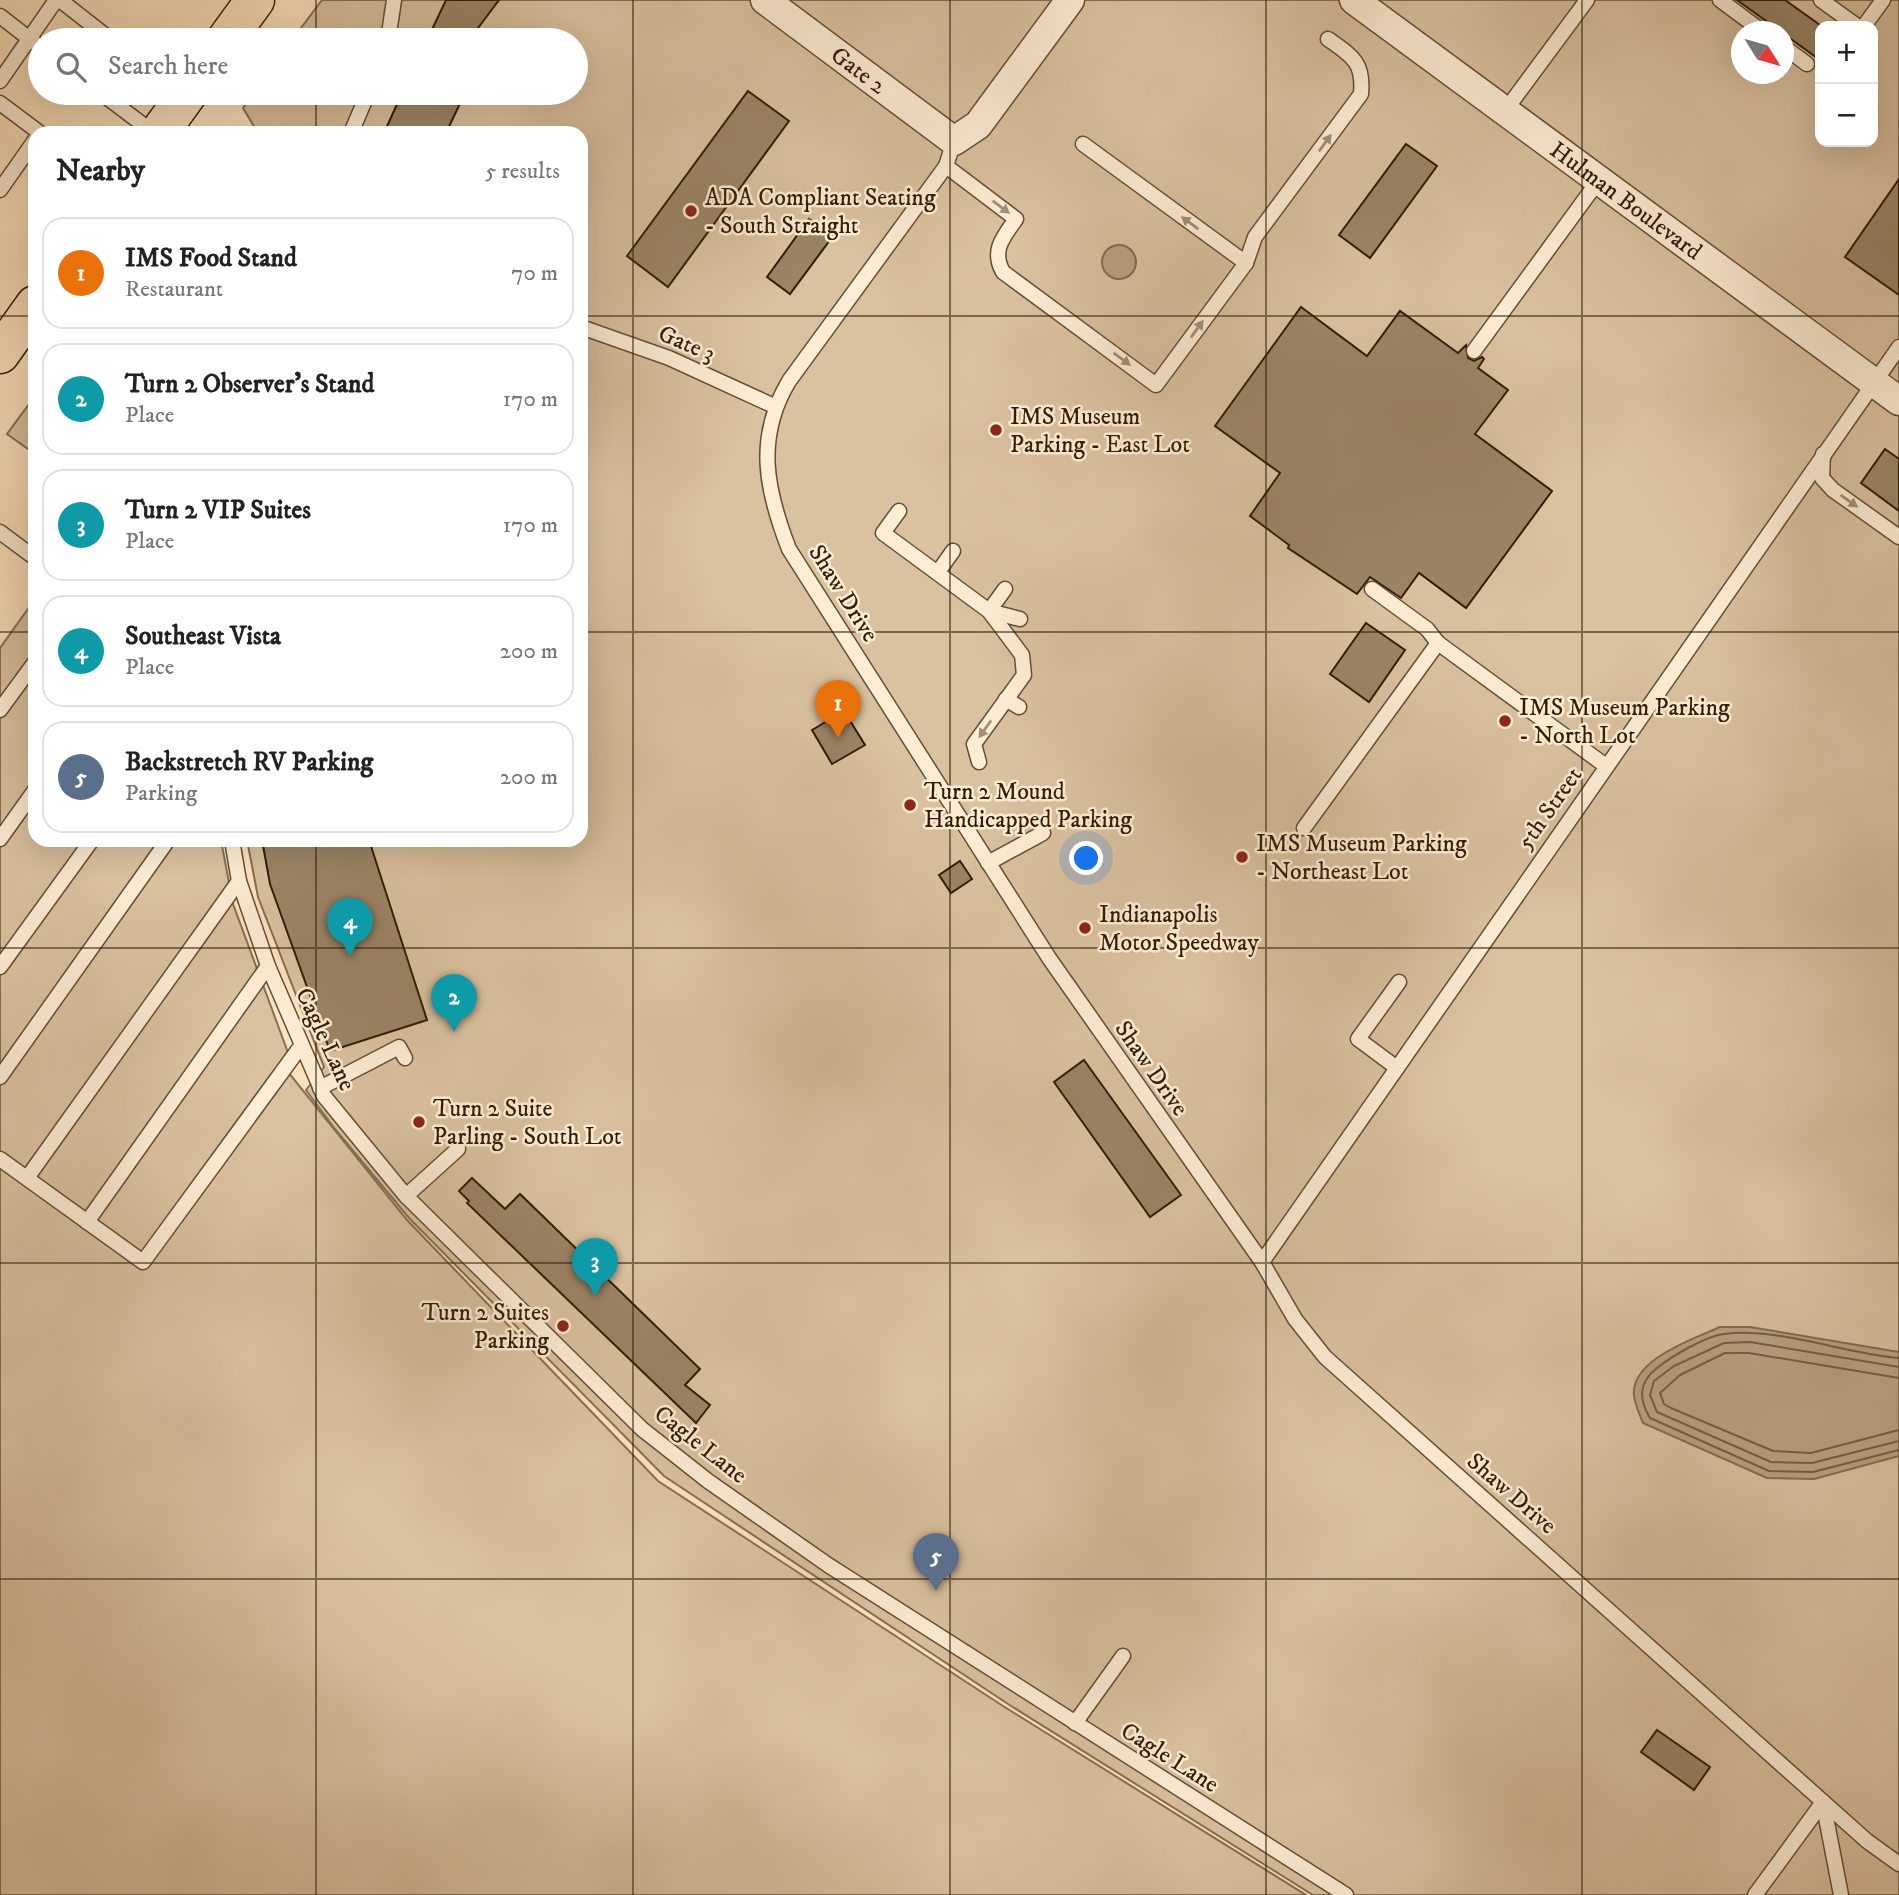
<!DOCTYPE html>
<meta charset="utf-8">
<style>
:root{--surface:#fff;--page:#f2f2f2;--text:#222;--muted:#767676;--line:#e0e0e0;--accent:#2563eb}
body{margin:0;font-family:"IM FELL DW Pica",serif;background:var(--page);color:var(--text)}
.controls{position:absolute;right:21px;top:21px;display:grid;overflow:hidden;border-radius:14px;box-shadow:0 7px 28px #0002}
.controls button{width:63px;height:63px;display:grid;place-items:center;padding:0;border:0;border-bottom:2px solid var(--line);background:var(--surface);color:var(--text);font:35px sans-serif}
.compass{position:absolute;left:1731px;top:21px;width:63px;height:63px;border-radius:50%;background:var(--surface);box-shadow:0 7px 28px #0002;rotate:127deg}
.you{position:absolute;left:1087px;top:859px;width:24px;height:24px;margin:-18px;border:5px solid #fff;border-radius:50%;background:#1a73e8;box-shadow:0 0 0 10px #1a73e833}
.badge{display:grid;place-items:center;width:46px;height:46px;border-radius:50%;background:var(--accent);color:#fff;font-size:23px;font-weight:700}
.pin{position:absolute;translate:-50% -58px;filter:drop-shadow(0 2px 4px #0008)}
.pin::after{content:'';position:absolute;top:37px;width:24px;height:21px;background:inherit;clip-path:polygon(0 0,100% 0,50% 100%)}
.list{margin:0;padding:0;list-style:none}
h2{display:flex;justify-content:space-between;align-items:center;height:91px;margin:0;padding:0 28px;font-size:30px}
h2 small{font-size:23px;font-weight:400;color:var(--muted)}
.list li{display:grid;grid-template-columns:46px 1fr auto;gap:21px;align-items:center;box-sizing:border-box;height:112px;margin:0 14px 14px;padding:0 14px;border:2px solid var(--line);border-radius:21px}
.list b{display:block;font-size:26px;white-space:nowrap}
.list p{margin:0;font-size:23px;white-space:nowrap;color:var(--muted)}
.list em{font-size:23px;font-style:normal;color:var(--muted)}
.icon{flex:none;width:38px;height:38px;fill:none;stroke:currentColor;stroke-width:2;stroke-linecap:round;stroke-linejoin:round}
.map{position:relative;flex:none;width:1899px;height:1895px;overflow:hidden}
.search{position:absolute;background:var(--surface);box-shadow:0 7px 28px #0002;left:28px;top:28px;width:560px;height:77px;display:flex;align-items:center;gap:18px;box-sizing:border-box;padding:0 24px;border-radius:38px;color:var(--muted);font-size:26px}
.panel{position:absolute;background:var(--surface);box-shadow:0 7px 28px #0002;left:28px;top:126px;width:560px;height:721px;border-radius:21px}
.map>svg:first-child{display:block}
.green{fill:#dac19f;stroke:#866f52;stroke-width:2;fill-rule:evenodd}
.water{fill:#b8a080;stroke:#826c4f;stroke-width:2}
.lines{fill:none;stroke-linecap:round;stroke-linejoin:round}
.shore{stroke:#745e42;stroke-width:2}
.building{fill:#9b8466;stroke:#311d05;stroke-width:2}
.lane-casing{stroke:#644e34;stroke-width:17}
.street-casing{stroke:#644e34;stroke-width:31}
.primary-casing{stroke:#311d05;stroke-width:41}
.lane{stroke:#feedd5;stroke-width:14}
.street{stroke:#feedd5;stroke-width:28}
.primary{stroke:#fde3bf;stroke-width:38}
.oneway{fill:#a28f77}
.grid{fill:none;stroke:#311d05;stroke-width:2;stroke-opacity:0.55}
.poi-dot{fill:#8f2418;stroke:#feedd5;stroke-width:2.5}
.labels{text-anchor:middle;stroke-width:5;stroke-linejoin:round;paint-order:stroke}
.street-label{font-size:24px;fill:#311d05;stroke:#feedd5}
.poi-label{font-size:24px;fill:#311d05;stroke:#feedd5;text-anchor:start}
</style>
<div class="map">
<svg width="1899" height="1895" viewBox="0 0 1899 1895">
<rect width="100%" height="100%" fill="#fde3bf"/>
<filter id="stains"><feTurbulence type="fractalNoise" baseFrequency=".00286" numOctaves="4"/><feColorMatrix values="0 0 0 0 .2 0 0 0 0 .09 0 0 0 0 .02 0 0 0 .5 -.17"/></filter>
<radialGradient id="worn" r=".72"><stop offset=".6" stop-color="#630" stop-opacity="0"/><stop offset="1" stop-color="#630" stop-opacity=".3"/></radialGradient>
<g class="green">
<path d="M 322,0 L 1899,0 L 1899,1895 L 1313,1895 L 1008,1704 L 664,1476 L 409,1218 L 335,1129 L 306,1090 L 324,1067 L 258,897 L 247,840 L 581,840 L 581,133 L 258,133 L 243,108 L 254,93 L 576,93 L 576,40 L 292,40 ZM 1820,26 L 1873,26 L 1873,142 L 1820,142 ZM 1742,32 L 1784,32 L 1784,74 L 1742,74 Z"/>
<polygon points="35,396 35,454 7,434"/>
<polygon points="35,599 35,840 221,840 233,904 290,1058 284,1067 407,1220 658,1481 1003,1706 1306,1895 0,1895 0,648"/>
</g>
<g class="water">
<circle cx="1119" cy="262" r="17"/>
<path d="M 1720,1327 L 1750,1327 L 1899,1352 L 1899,1456 L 1814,1479 L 1767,1478 L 1643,1423 C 1640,1415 1635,1405 1634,1396 C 1630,1360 1693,1339 1720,1327 Z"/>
</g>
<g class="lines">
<g class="shore">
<path d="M 1899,1358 C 1844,1354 1780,1327 1724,1334 C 1706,1336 1672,1356 1657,1368 C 1639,1382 1638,1398 1650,1418 L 1769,1471 L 1813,1472 L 1899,1450"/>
<polyline points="1899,1367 1750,1342 1724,1343 1674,1366 1654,1381 1650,1395 1657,1412 1771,1462 1812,1463 1899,1441"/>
<polyline points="1899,1378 1749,1353 1725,1353 1680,1375 1660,1393 1664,1404 1671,1408 1773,1451 1811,1453 1899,1430"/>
</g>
</g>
<g class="building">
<polygon points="446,0 499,0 469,40 427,40"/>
<polygon points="1737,0 1785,0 1820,25 1820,60"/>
<polygon points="748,91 789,121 668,287 627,256"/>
<polygon points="402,93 465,93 446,133 384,133"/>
<polygon points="1406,144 1437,166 1370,258 1339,235"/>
<polygon points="1899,179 1899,295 1845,257"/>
<polygon points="809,219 833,236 790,294 767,277"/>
<polygon points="1301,307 1367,356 1400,311 1458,353 1466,345 1468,358 1474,361 1482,357 1484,359 1478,368 1508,390 1475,434 1552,491 1466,608 1419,573 1401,598 1370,577 1357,594 1288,548 1289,545 1250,516 1280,473 1215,426"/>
<polygon points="1885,449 1899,459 1899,511 1861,483"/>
<polygon points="1366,623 1405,650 1369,702 1330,674"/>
<polygon points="844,711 865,745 832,764 812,730"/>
<polygon points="262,840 369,840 427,1020 330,1051 270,884"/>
<polygon points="960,861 972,879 951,893 939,875"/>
<polygon points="1084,1060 1181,1195 1150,1217 1054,1082"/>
<polygon points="472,1178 505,1209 520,1194 700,1369 685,1385 710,1405 696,1423 467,1203 469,1201 459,1191"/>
<polygon points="1657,1730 1710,1767 1694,1790 1641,1752"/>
</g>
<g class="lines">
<g class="lane-casing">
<g id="lane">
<polyline points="60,0 111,40"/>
<polyline points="1720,0 1763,32"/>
<polyline points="1821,0 1857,26"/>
<polyline points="0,16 40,47"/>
<polyline points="1864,26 1883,0"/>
<polyline points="388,40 394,0"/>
<polyline points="1784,47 1807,64"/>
<polyline points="0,81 56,0"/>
<polyline points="101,93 154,133"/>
<polyline points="0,103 40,133"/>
<polyline points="1505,111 1587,0"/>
<polyline points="351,133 368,93"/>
<path d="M 954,141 L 946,166 L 789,381 C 755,438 766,490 789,549 L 1049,958 L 1262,1262 L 1295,1319 L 1325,1357 L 1867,1841 L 1899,1864"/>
<polyline points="1083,144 1246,263"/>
<path d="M 946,166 L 1016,219 C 1003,237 991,251 1003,272 L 1156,385 L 1246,263 L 1255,237 L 1361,94 C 1364,62 1352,56 1328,39"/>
<polyline points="0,190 35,140"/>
<polyline points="581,327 669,358 774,406"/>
<polyline points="1474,351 1599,180"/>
<polyline points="1823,454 1822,478 1833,490 1899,537"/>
<polyline points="899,511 883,533 989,611 1022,655 1024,675 974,744 979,762"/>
<polyline points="0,532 35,558"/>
<polyline points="938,572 953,551"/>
<polyline points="1005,589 989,611 1020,619"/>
<polyline points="1372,589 1427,629 1438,643 1606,766"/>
<polyline points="1006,699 1019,707"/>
<polyline points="0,710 35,662"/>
<polyline points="1304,828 1438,643"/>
<polyline points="0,839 35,790"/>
<polyline points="232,840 239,881 268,966 324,1096 406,1196 642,1429 708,1481 828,1565 1346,1895"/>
<polyline points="988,863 1043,833"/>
<polyline points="0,967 92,840"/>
<polyline points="1397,1068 1358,1039 1399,982"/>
<polyline points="0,1077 168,840"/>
<polyline points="320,1088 399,1047 405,1058"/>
<polyline points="0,1159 143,1262 301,1046"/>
<polyline points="27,1178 239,881"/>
<polyline points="406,1196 458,1149"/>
<polyline points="87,1222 268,966"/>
<polyline points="1262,1262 1899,347"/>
<polyline points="1075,1723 1123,1656"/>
<polyline points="1823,1802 1841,1895"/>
<polyline points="1755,1895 1823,1802"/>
</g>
</g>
<g class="street-casing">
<g id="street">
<path id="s1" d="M 765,0 L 954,141 L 978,125 L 1070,0"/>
<path id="s2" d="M 1354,0 L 1899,401"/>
</g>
</g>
<g class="primary-casing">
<g id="primary">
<polyline points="226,40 255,0"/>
<polyline points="159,133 188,93"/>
<polyline points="0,354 35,305"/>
</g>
</g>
<use href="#lane" class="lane"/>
<use href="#street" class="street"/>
<use href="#primary" class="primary"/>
</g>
<defs><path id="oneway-solid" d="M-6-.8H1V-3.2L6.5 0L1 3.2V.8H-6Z" transform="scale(1.75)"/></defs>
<g class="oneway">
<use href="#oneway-solid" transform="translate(1325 143) rotate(-54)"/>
<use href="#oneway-solid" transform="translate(1001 207) rotate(37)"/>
<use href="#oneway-solid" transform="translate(1190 223) rotate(-144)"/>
<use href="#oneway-solid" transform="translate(1197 329) rotate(-54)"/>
<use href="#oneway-solid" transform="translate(1122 359) rotate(36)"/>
<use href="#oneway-solid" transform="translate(1849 501) rotate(35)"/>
<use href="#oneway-solid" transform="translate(985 729) rotate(126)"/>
</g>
<path class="grid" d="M 316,0 L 316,40M 633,0 L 633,1895M 950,0 L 950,1895M 1266,0 L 1266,1895M 1582,0 L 1582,1895M 316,93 L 316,133M 0,316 L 35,316M 581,316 L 1899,316M 0,632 L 35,632M 581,632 L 1899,632M 316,840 L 316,1895M 0,948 L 1899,948M 0,1263 L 1899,1263M 0,1579 L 1899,1579"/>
<g class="poi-dot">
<circle cx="691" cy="211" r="7"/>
<circle cx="996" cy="430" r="7"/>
<circle cx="1505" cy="721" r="7"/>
<circle cx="910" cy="805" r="7"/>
<circle cx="1242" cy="857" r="7"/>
<circle cx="1085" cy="928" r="7"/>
<circle cx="419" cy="1122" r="7"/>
<circle cx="563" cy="1326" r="7"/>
</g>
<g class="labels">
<g class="street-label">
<text dy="8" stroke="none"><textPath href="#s1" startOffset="117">Gate 2</textPath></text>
<text dy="8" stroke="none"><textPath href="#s2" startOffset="338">Hulman Boulevard</textPath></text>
<text transform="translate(687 343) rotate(23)" y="8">Gate 3</text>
<text transform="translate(844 593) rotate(58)" y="8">Shaw Drive</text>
<text transform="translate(1549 808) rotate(-55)" y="8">5th Street</text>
<text transform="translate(326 1039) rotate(65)" y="8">Cagle Lane</text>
<text transform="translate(1152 1068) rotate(55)" y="8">Shaw Drive</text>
<text transform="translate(701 1444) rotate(38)" y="8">Cagle Lane</text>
<text transform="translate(1512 1493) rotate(41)" y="8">Shaw Drive</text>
<text transform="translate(1170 1757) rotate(32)" y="8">Cagle Lane</text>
</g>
<g class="poi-label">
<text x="705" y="205">ADA Compliant Seating<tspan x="705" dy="28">- South Straight</tspan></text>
<text x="1010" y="424">IMS Museum<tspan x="1010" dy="28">Parking - East Lot</tspan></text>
<text x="1519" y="715">IMS Museum Parking<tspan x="1519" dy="28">- North Lot</tspan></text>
<text x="924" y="799">Turn 2 Mound<tspan x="924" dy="28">Handicapped Parking</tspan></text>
<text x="1256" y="851">IMS Museum Parking<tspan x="1256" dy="28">- Northeast Lot</tspan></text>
<text x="1099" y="922">Indianapolis<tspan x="1099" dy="28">Motor Speedway</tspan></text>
<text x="433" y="1116">Turn 2 Suite<tspan x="433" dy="28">Parling - South Lot</tspan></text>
<text x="549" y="1320" text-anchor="end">Turn 2 Suites<tspan x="549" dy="28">Parking</tspan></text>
</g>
</g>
<rect width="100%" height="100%" filter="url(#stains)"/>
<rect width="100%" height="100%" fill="url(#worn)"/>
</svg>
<div class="controls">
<button>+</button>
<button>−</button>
</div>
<svg class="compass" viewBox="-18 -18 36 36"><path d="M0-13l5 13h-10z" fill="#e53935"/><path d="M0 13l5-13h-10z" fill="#767676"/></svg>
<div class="you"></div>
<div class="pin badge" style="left:838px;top:738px;background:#e8710a">1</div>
<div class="pin badge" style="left:454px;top:1032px;background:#0f9aa8">2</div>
<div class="pin badge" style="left:595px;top:1296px;background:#0f9aa8">3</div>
<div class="pin badge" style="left:350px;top:956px;background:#0f9aa8">4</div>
<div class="pin badge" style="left:936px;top:1591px;background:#5c6f8a">5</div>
<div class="search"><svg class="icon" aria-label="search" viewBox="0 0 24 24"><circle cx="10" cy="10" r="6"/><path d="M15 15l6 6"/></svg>Search here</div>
<section class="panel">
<h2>Nearby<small>5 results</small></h2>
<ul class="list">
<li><span class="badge" style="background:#e8710a">1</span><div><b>IMS Food Stand</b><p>Restaurant</p></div><em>70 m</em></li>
<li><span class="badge" style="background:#0f9aa8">2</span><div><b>Turn 2 Observer's Stand</b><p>Place</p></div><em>170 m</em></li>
<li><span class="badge" style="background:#0f9aa8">3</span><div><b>Turn 2 VIP Suites</b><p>Place</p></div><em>170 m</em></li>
<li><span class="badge" style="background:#0f9aa8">4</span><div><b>Southeast Vista</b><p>Place</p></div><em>200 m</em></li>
<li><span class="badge" style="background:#5c6f8a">5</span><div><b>Backstretch RV Parking</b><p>Parking</p></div><em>200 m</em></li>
</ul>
</section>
</div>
